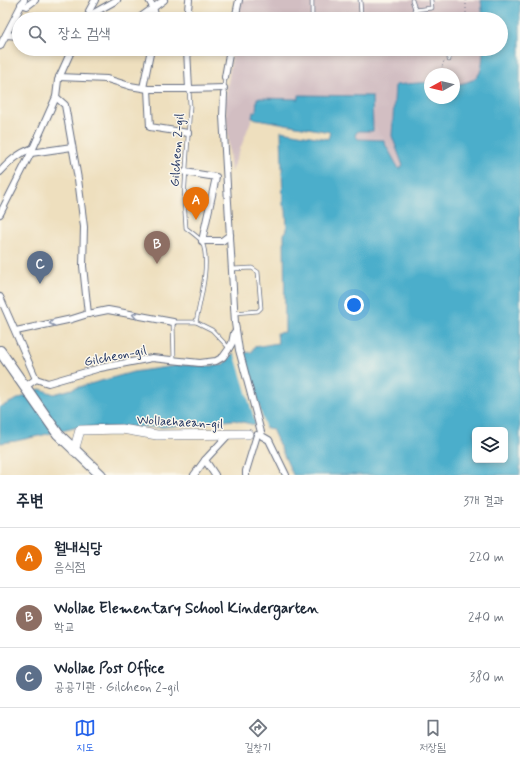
<!DOCTYPE html>
<html lang="ko">
<meta charset="utf-8">
<style>
:root{--surface:#fff;--page:#f2f2f3;--text:#1f2937;--muted:#747a83;--line:#e0e1e3;--accent:#2563eb}
body{margin:0;font-family:Mynerve,"Poor Story",sans-serif;background:var(--page);color:var(--text)}
.controls{position:absolute;right:12px;bottom:12px;display:grid;overflow:hidden;border-radius:6px;box-shadow:0 2px 6px #0003}
.controls button{width:36px;height:36px;display:grid;place-items:center;padding:0;border:0;border-bottom:1px solid var(--line);background:var(--surface);color:var(--text);font:20px sans-serif}
.compass{position:absolute;left:424px;top:68px;width:36px;height:36px;border-radius:50%;background:var(--surface);box-shadow:0 2px 6px #0003;rotate:262deg}
.you{position:absolute;left:354px;top:305px;width:14px;height:14px;margin:-10px;border:3px solid #fff;border-radius:50%;background:#1a73e8;box-shadow:0 0 0 6px #1a73e833}
.badge{display:grid;place-items:center;width:26px;height:26px;border-radius:50%;background:var(--accent);color:#fff;font-size:13px;font-weight:700}
.pin{position:absolute;translate:-50% -33px;filter:drop-shadow(0 1px 2px #0008)}
.pin::after{content:'';position:absolute;top:21px;width:14px;height:12px;background:inherit;clip-path:polygon(0 0,100% 0,50% 100%)}
.list{margin:0;padding:0;list-style:none}
h2{display:flex;justify-content:space-between;align-items:center;height:52px;margin:0;padding:0 16px;font-size:17px}
h2 small{font-size:13px;font-weight:400;color:var(--muted)}
.list li{display:grid;grid-template-columns:26px 1fr auto;gap:12px;align-items:center;box-sizing:border-box;height:60px;padding:0 16px;border-top:1px solid var(--line)}
.list b{display:block;font-size:15px;white-space:nowrap}
.list p{margin:0;font-size:13px;white-space:nowrap;color:var(--muted)}
.list em{font-size:13px;font-style:normal;color:var(--muted)}
.icon{flex:none;width:22px;height:22px;fill:none;stroke:currentColor;stroke-width:2;stroke-linecap:round;stroke-linejoin:round}
.map{position:relative;flex:none;width:520px;height:475px;overflow:hidden}
.search{position:absolute;background:var(--surface);box-shadow:0 2px 6px #0003;left:12px;right:12px;top:12px;height:44px;display:flex;align-items:center;gap:10px;box-sizing:border-box;padding:0 14px;border-radius:22px;color:var(--muted);font-size:15px}
.sheet{height:232px;background:var(--surface)}
nav{display:flex;justify-content:space-around;align-items:center;box-sizing:border-box;height:56px;border-top:1px solid var(--line);background:var(--surface);font-size:11px;color:var(--muted)}
nav a{display:grid;justify-items:center;gap:2px}
nav .on{color:var(--accent)}
.map>svg:first-child{display:block}
.industrial{fill:#d2bec2}
.water{fill:#4baecb;stroke:#336e94;fill-rule:evenodd}
.pier{fill:#eedfbe}
.lines{fill:none;stroke-linecap:round;stroke-linejoin:round}
.lane-casing{stroke:#656d80;stroke-width:4.5}
.street-casing{stroke:#656d80;stroke-width:8}
.secondary-casing{stroke:#656d80;stroke-width:10}
.primary-casing{stroke:#656d80;stroke-width:12}
.path{stroke:#656d80;stroke-width:1;stroke-dasharray:1 3;stroke-linecap:butt}
.lane{stroke:#fff;stroke-width:3}
.street{stroke:#fff;stroke-width:6}
.secondary{stroke:#fff;stroke-width:9}
.primary{stroke:#fff;stroke-width:10}
.oneway{stroke:#8d97ae}
.labels{text-anchor:middle;stroke-width:3;stroke-linejoin:round;paint-order:stroke}
.street-label{font-size:13px;fill:#1b2f5e;stroke:#fbf7ec}
</style>
<div class="map">
<svg width="520" height="475" viewBox="0 0 520 475">
<rect width="100%" height="100%" fill="#fbf7ec"/>
<filter id="ink" filterUnits="userSpaceOnUse"><feTurbulence type="fractalNoise" baseFrequency=".025" numOctaves="2"/><feDisplacementMap in="SourceGraphic" scale="8" xChannelSelector="R" yChannelSelector="G"/><feConvolveMatrix kernelMatrix="1 2 1 2 8 2 1 2 1" color-interpolation-filters="sRGB"/></filter>
<filter id="wash" filterUnits="userSpaceOnUse"><feTurbulence type="fractalNoise" baseFrequency=".012" numOctaves="4" result="noise"/><feDisplacementMap in="SourceGraphic" scale="16" xChannelSelector="R" yChannelSelector="G"/><feGaussianBlur stdDeviation="0.9" result="paint"/><feColorMatrix in="noise" values="0 0 0 0 0 0 0 0 0 0 0 0 0 0 0 0 0 1.4 0 .05"/><feComposite in="paint" operator="in"/></filter>
<g filter="url(#wash)">
<rect width="100%" height="100%" fill="#eedfbe"/>
<g class="industrial">
<polygon points="241,0 481,0 483,19 238,19"/>
<polygon points="233,49 483,49 483,67 479,75 471,82 454,85 454,74 430,74 430,82 395,85 392,136 404,166 399,169 383,140 358,139 355,135 358,131 299,95 299,99 253,112 252,118 231,173 225,101"/>
</g>
<path class="water" d="M 481,0 L 520,0 L 520,475 L 293,475 L 272,429 L 234,420 L 163,427 L 79,427 L 16,441 L 0,443 L 0,407 L 40,389 L 54,394 L 133,372 L 181,365 L 214,366 L 222,365 L 228,360 L 232,354 L 252,352 L 254,347 L 278,343 L 277,333 L 285,332 L 284,234 L 287,230 L 286,210 L 283,205 L 281,131 L 328,139 L 330,132 L 252,118 L 253,112 L 256,112 L 257,98 L 299,99 L 299,95 L 372,96 L 373,131 L 358,131 L 355,135 L 358,139 L 383,140 L 399,169 L 403,166 L 392,136 L 395,85 L 430,82 L 430,98 L 454,98 L 454,85 C 481,80 482,76 483,49 L 501,49 L 501,19 L 483,19 ZM 475,430 L 505,430 L 505,460 L 475,460 Z"/>
<polygon class="pier" points="243,351 266,430 257,428 234,352"/>
</g>
<g filter="url(#ink)">
<g class="lines">
<g class="lane-casing">
<g id="lane">
<polyline points="312,0 312,19 361,15 360,0"/>
<polyline points="412,0 417,15 424,19"/>
<polyline points="414,10 432,8 431,0"/>
<polyline points="442,49 449,54 449,60"/>
<polyline points="224,88 225,77"/>
<path d="M 189,89 L 190,106 L 184,199 L 186,228 C 190,231 201,239 202,242 C 211,262 200,301 196,322"/>
<polyline points="232,269 252,268 258,272 261,308 258,311 234,313"/>
<polyline points="174,360 173,322 196,322 212,330 229,348"/>
</g>
</g>
<g class="street-casing">
<g id="street">
<polyline points="149,0 153,7 156,19"/>
<polyline points="21,4 27,6 35,0"/>
<polyline points="89,11 95,0"/>
<polyline points="83,19 117,0"/>
<polyline points="138,19 164,0"/>
<polyline points="187,19 189,0"/>
<polyline points="235,19 239,0"/>
<polyline points="6,35 19,36"/>
<polyline points="0,46 24,0"/>
<polyline points="187,49 189,89 224,88"/>
<polyline points="59,77 107,79 130,86 148,89"/>
<polyline points="225,77 230,49"/>
<polyline points="143,88 151,49"/>
<polyline points="224,94 223,116 235,323 239,350 262,436 269,440 286,475"/>
<polyline points="56,97 65,105 78,179 84,227 83,266 88,314"/>
<polyline points="188,133 150,127 148,89 189,89"/>
<polyline points="31,153 72,147"/>
<path d="M 0,172 C 10,161 19,153 33,148"/>
<polyline points="185,172 216,177 202,241 222,241 230,235"/>
<polyline points="0,214 31,153 56,97 58,80 72,49"/>
<polyline points="0,297 36,379"/>
<polyline points="16,331 72,319 88,314 108,310 173,322"/>
<polyline points="25,387 36,379 48,383 100,368 152,358 200,363 216,361 223,357 228,350 232,343 234,333"/>
<polyline points="205,460 215,475"/>
<polyline points="194,475 205,460 229,434"/>
<polyline points="246,475 246,471 257,435"/>
</g>
</g>
<g class="secondary-casing">
<polyline id="secondary" points="74,451 80,430 122,429 157,435 248,434"/>
</g>
<g class="primary-casing">
<polyline id="primary" points="0,351 58,434 101,475"/>
</g>
<g class="path">
<polyline points="466,0 466,19"/>
<polyline points="431,73 440,73 444,61"/>
</g>
<use href="#lane" class="lane"/>
<use href="#street" class="street"/>
<use href="#secondary" class="secondary"/>
<use href="#primary" class="primary"/>
</g>
<defs><path id="oneway-chevron" d="M-2-3.5L2.5 0L-2 3.5" fill="none" stroke-width="1.6" stroke-linecap="round" stroke-linejoin="round"/></defs>
<g class="oneway">
<use href="#oneway-chevron" transform="translate(135 315) rotate(-169)"/>
<use href="#oneway-chevron" transform="translate(52 323) rotate(169)"/>
</g>
</g>
<g class="labels">
<g class="street-label">
<text transform="translate(176 150) rotate(-86)" y="5">Gilcheon 2-gil</text>
<text transform="translate(115 355) rotate(-11)" y="5">Gilcheon-gil</text>
<text transform="translate(180 421) rotate(3)" y="5">Wollaehaean-gil</text>
</g>
</g>
</svg>
<div class="controls">
<button><svg class="icon" aria-label="layers" viewBox="0 0 24 24"><path d="M12 4l9 5-9 5-9-5zM3 14l9 5 9-5"/></svg></button>
</div>
<svg class="compass" viewBox="-18 -18 36 36"><path d="M0-13l5 13h-10z" fill="#e53935"/><path d="M0 13l5-13h-10z" fill="#747a83"/></svg>
<div class="you"></div>
<div class="pin badge" style="left:196px;top:220px;background:#e8710a">A</div>
<div class="pin badge" style="left:157px;top:264px;background:#8d6e63">B</div>
<div class="pin badge" style="left:40px;top:284px;background:#5c6f8a">C</div>
<div class="search"><svg class="icon" aria-label="search" viewBox="0 0 24 24"><circle cx="10" cy="10" r="6"/><path d="M15 15l6 6"/></svg>장소 검색</div>
</div>
<section class="sheet">
<h2>주변<small>3개 결과</small></h2>
<ul class="list">
<li><span class="badge" style="background:#e8710a">A</span><div><b>월내식당</b><p>음식점</p></div><em>220 m</em></li>
<li><span class="badge" style="background:#8d6e63">B</span><div><b>Wollae Elementary School Kindergarten</b><p>학교</p></div><em>240 m</em></li>
<li><span class="badge" style="background:#5c6f8a">C</span><div><b>Wollae Post Office</b><p>공공기관 · Gilcheon 2-gil</p></div><em>380 m</em></li>
</ul>
</section>
<nav>
<a class="on"><svg class="icon" aria-label="map" viewBox="0 0 24 24"><path d="M3 6l6-2 6 2 6-2v14l-6 2-6-2-6 2zM9 4v14M15 6v14"/></svg>지도</a>
<a><svg class="icon" aria-label="directions" viewBox="0 0 24 24"><path d="M12 3l9 9-9 9-9-9zM9 14v-3h6M13 9l2 2-2 2"/></svg>길찾기</a>
<a><svg class="icon" aria-label="saved" viewBox="0 0 24 24"><path d="M7 4h10v16l-5-4-5 4z"/></svg>저장됨</a>
</nav>
